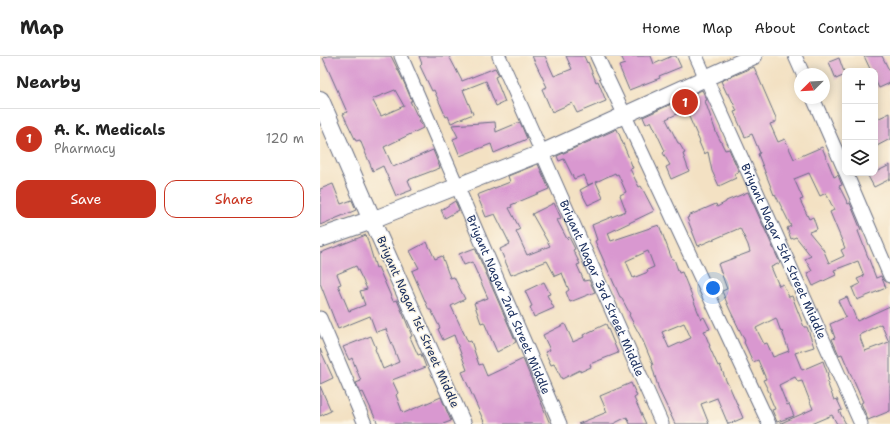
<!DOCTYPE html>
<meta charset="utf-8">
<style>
:root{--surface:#fff;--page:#f2f2f2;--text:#222;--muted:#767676;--line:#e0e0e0;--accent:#c8321e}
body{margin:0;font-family:"Shantell Sans",sans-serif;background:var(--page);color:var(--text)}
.controls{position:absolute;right:12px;top:12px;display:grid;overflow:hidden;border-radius:8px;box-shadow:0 2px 10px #0003}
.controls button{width:36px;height:36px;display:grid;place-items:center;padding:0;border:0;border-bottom:1px solid var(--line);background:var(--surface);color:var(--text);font:20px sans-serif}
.compass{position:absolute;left:474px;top:12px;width:36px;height:36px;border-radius:50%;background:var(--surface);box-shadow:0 2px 10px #0003;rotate:246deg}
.you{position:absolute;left:393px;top:232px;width:14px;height:14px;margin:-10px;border:3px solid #fff;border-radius:50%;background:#1a73e8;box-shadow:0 0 0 6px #1a73e833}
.badge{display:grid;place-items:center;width:26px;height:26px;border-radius:50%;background:var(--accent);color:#fff;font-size:13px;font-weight:700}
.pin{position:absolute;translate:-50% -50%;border:2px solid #fff;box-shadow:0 1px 4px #0006}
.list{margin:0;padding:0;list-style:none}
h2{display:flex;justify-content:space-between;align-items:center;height:52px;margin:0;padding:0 16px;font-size:17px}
h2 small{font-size:13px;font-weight:400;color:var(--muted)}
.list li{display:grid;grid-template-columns:26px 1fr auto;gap:12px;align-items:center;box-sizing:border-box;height:60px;padding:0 16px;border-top:1px solid var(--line)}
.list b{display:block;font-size:15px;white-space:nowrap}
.list p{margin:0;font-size:13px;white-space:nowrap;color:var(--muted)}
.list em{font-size:13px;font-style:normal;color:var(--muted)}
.actions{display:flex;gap:8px;padding:12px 16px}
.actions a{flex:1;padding:9px 0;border:1px solid var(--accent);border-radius:12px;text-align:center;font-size:14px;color:var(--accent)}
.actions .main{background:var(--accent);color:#fff}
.icon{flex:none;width:22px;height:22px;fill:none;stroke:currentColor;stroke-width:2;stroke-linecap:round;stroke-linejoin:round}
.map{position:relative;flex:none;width:570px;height:368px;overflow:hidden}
header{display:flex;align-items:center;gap:24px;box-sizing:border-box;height:56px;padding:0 20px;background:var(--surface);border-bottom:1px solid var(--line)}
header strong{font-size:19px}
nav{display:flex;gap:22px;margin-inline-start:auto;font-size:14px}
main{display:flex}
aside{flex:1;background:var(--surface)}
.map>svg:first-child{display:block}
.building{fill:#d998d0;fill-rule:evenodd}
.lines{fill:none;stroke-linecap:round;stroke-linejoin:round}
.minor-casing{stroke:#676d81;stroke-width:15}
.tertiary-casing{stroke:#676d81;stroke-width:18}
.secondary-casing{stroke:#676d81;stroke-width:20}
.minor{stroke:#fff;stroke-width:13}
.tertiary{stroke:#fff;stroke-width:16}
.secondary{stroke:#fff;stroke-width:18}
.labels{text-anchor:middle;stroke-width:3;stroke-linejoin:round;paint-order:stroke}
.street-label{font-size:12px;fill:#1b2f5e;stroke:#fcf5e5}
</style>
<header>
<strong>Map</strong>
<nav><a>Home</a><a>Map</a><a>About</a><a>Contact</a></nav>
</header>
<main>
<aside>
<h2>Nearby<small></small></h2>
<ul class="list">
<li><span class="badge">1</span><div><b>A. K. Medicals</b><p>Pharmacy</p></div><em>120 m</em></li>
</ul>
<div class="actions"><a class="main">Save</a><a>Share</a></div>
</aside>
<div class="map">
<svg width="570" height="368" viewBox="0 0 570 368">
<rect width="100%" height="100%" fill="#fcf5e5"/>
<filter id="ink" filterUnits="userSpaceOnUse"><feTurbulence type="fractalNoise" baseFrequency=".025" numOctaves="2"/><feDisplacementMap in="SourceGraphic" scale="8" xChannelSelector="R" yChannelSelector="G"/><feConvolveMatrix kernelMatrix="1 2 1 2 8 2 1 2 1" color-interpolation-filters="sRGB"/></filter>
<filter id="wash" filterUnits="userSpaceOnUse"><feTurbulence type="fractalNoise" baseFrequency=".012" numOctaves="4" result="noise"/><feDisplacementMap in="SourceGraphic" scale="16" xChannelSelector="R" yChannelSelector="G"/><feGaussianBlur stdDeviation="0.9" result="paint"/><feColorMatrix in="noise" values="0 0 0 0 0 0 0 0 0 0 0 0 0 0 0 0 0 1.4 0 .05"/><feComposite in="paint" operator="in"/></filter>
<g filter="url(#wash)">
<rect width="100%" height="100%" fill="#f3e1c3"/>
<g id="blocks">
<g class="building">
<path d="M 8,0 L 71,0 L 83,24 L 92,45 L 90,45 L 103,72 L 64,91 L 73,111 L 113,94 L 120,112 L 88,124 L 92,134 L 76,140 L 63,110 L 53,115 L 40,84 L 36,85 L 23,58 L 27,56 L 3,2 ZM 75,34 L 84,50 L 61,60 L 52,43 Z"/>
<polygon points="99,0 129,0 142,25 175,12 179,19 175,21 185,46 176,50 166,25 143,34 153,58 131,67 128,60 126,61 114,34 112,35 100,10 102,8"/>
<polygon points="212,0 225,0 234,20 252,13 246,0 264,0 267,7 268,6 276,26 278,25 286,45 257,57 252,47 232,56 222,33 227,31"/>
<polygon points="301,0 331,0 334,8 352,0 356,0 361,11 339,20 340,22 309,34 299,10 305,8"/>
<polygon points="544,0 562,0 570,16 570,27 559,32 555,24 555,15 551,15"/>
<polygon points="519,2 525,19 516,23 509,6"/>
<path d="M 434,11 L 456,62 L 456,66 L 450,68 L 458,86 L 465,83 L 474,103 L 502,91 L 514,121 L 518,119 L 522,129 L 519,130 L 528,148 L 530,147 L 541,174 L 538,175 L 556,222 L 561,220 L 566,232 L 537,244 L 532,232 L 540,228 L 537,223 L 544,220 L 538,205 L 514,214 L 516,219 L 493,230 L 487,217 L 492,215 L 485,203 L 491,200 L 476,181 L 471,183 L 467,172 L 471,170 L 455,138 L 454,139 L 438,98 L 440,97 L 432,78 L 425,81 L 414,56 L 417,55 L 409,38 L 407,38 L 401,25 ZM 489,117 L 500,140 L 506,137 L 514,154 L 510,156 L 525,192 L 521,194 L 524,200 L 509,207 L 503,193 L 489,176 L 497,173 L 493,161 L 489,163 L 480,144 L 483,143 L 474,123 Z"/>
<polygon points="382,34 387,44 385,45 396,76 405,94 409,93 419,116 414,118 416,122 399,130 392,115 388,96 384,98 379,86 380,86 366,54 346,63 358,87 359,87 365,97 363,98 369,115 351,123 346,111 350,109 343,97 345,95 331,65 326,68 323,61"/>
<polygon points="570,57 570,83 555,91 555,64"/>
<polygon points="175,66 176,76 200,66 207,83 174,97 171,88 140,100 133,83 138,81 132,69"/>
<path d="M 297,73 L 313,112 L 310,113 L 319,131 L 321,130 L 334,155 L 288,177 L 291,185 L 339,169 L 352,203 L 354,203 L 359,217 L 362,216 L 381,263 L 384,261 L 390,273 L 384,275 L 390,290 L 389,290 L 398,310 L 400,309 L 407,327 L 408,327 L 423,362 L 409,368 L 408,368 L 397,342 L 381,348 L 389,368 L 355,368 L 339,334 L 332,310 L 333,309 L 323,285 L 309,259 L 310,258 L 301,241 L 300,241 L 275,185 L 277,184 L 272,169 L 306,155 L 300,139 L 306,136 L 298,118 L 296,119 L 295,117 L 276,126 L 283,142 L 268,149 L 260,134 L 273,127 L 268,129 L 264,119 L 254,123 L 244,103 L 239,105 L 237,100 ZM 328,195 L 334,211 L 327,214 L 328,216 L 313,222 L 306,205 ZM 364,267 L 371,282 L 349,292 L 342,276 Z"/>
<polygon points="218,108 229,133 191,149 192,151 189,152 200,173 196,175 207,199 230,190 212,158 234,147 241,162 237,164 247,183 249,181 255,193 253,194 260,208 257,209 264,225 269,224 275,236 250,246 246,236 249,234 242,217 235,220 227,205 191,219 180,193 190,188 175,158 166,161 157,139 190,126 188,120"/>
<polygon points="570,109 570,123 554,131 548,120"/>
<polygon points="13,128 21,148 32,144 36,154 0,169 0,133"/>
<path d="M 428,136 L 460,207 L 451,211 L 459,230 L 463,228 L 469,241 L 472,240 L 484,271 L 487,271 L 494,291 L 475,297 L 482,314 L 503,305 L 508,319 L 507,319 L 509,325 L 507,326 L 514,344 L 517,343 L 522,354 L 519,355 L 526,368 L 517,368 L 512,359 L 491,368 L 459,368 L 493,353 L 482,325 L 478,326 L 475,321 L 459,329 L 467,349 L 469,348 L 474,360 L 457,366 L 452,354 L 455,353 L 449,339 L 450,338 L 443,324 L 446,323 L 438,304 L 433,306 L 424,286 L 425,285 L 409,252 L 402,235 L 407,233 L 398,208 L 430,196 L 428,189 L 420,172 L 378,190 L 373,177 L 367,162 L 369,161 L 368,160 L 396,148 L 397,151 L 406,146 L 406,145 ZM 456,262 L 461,276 L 462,275 L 469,295 L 453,301 L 447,287 L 444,288 L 436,272 Z"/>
<polygon points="135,145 139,154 125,162 121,154"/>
<path d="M 46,179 L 56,212 L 58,211 L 73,245 L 77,244 L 86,265 L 92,280 L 90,281 L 98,299 L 101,298 L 106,311 L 72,324 L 78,337 L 76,339 L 82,355 L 84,357 L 121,341 L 131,365 L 123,368 L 58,368 L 43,336 L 41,337 L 36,327 L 41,325 L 32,302 L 29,304 L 23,291 L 51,280 L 56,292 L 55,293 L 63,313 L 79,306 L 66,273 L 56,276 L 50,260 L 18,273 L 0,227 L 0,197 ZM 36,210 L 47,233 L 40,235 L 45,249 L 29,255 L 18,229 L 21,228 L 17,218 Z"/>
<polygon points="107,186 115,203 122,200 130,222 134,221 145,243 131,250 148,286 151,285 159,309 162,308 167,320 203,303 230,368 165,368 142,316 147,314 134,279 123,284 118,273 120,272 111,254 109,254 92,215 99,212 90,195"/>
<polygon points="155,192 196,286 177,296 164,266 161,267 154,247 168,242 152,206 144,209 139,198"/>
<polygon points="224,226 230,238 227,239 234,252 214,261 210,251 212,250 205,235"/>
<path d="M 527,241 L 537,265 L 570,250 L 570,355 L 548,364 L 541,347 L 543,346 L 525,305 L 522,298 L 519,299 L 512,283 L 515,282 L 510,268 L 526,261 L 518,245 ZM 561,268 L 569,286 L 545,295 L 539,279 Z"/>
<polygon points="245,268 253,286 264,281 263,279 286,268 298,297 270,308 271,311 260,316 260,314 242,323 234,308 231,309 225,296 230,294 223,279"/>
<polygon points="0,293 13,322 0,328"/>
<polygon points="311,327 317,340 314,342 326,368 310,368 307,361 293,368 258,368 287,356 280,340"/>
<polygon points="0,330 11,355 0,360"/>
</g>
</g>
</g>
<g filter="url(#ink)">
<use href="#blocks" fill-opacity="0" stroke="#676d81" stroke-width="1"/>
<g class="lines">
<g class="minor-casing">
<g id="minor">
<path id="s1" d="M 81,0 L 240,368"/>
<path id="s2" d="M 179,0 L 342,368"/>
<polyline points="277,0 449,368"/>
<path id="s3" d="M 376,0 L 541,368"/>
<polyline points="475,0 483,18"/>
<polyline points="493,42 525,115"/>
<polyline points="526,117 570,220"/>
<polyline points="0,262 45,368"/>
</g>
</g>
<g class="tertiary-casing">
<polyline id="tertiary" points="143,368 52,164 221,97 434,0"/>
</g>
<g class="secondary-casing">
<polyline id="secondary" points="0,44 52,164 0,182"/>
</g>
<use href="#minor" class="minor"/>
<use href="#tertiary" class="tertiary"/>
<use href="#secondary" class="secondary"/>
</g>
</g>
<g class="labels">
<g class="street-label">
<text dy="4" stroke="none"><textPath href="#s3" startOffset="214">Briyant Nagar 5th Street Middle</textPath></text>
<text dy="4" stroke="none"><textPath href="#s2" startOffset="254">Briyant Nagar 3rd Street Middle</textPath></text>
<text dy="4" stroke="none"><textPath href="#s1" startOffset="271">Briyant Nagar 2nd Street Middle</textPath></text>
<text transform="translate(98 266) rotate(66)" y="4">Briyant Nagar 1st Street Middle</text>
</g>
</g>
</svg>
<div class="controls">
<button>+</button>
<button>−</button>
<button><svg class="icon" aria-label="layers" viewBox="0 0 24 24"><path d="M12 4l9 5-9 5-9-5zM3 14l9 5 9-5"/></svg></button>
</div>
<svg class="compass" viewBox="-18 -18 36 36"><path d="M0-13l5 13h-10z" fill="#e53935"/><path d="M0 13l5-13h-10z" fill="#767676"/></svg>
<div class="you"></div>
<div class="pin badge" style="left:365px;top:46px">1</div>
</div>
</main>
